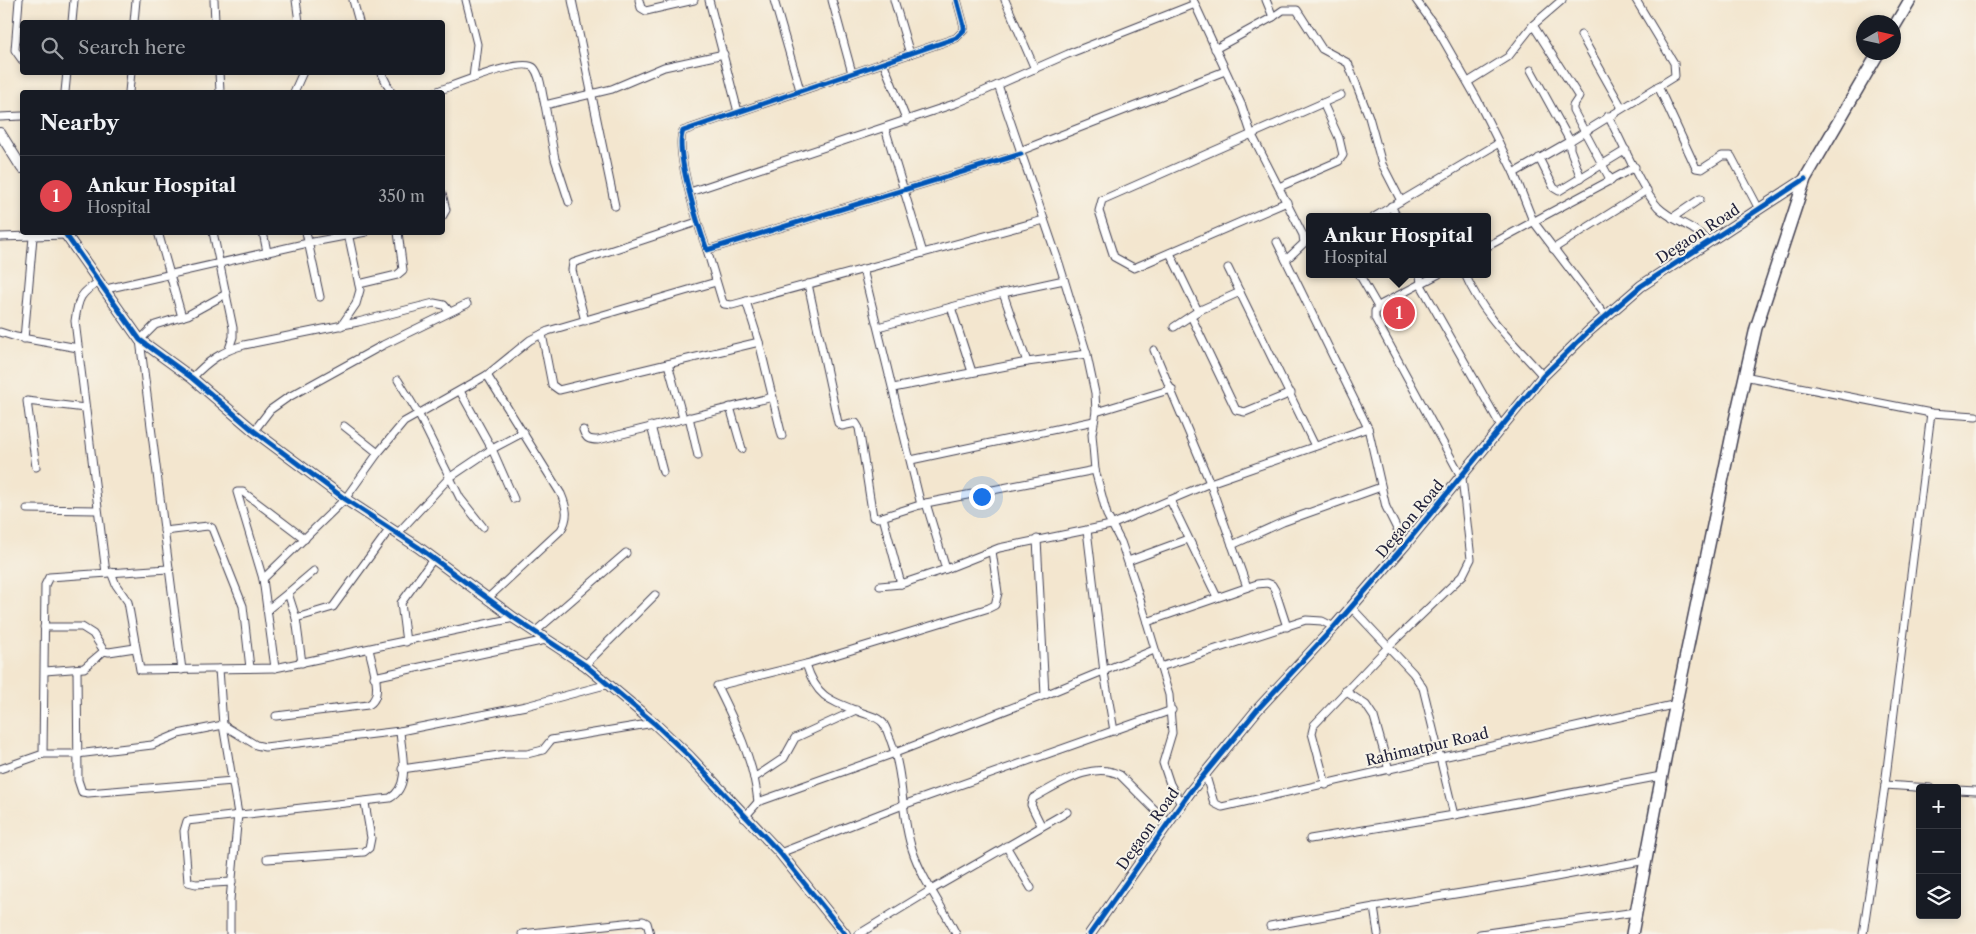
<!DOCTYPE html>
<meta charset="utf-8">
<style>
:root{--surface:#171b24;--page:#242831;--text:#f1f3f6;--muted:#9ea1a6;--line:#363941;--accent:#0b8043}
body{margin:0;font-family:"Libre Caslon Text",serif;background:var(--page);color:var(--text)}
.controls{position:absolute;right:15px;bottom:15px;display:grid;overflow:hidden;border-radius:5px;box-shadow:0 2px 8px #0003}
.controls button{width:45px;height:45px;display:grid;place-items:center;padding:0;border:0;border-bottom:1px solid var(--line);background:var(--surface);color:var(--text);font:25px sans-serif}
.compass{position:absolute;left:1856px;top:15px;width:45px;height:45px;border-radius:50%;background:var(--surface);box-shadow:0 2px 8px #0003;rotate:81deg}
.you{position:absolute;left:981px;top:496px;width:18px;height:18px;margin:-12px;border:4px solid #fff;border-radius:50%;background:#1a73e8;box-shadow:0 0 0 8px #1a73e833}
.badge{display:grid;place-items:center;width:32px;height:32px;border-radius:50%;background:var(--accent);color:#fff;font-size:16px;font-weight:700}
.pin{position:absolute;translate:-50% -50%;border:2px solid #fff;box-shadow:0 1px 5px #0006}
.popup{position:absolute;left:1306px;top:213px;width:185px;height:65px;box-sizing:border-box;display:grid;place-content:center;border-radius:5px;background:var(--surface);filter:drop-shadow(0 1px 4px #0005);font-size:16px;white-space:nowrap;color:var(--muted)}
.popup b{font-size:19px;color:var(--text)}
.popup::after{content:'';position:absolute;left:50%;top:100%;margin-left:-10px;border:10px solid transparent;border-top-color:var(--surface)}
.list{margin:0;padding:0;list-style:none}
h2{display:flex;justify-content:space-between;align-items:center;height:65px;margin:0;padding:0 20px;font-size:21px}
h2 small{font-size:16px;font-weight:400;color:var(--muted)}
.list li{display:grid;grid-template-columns:32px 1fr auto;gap:15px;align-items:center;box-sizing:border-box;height:80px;padding:0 20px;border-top:1px solid var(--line)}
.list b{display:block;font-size:19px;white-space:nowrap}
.list p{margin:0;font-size:16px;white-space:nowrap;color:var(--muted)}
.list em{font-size:16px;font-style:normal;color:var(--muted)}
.icon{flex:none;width:28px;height:28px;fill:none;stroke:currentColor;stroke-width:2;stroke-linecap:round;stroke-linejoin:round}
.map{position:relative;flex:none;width:1976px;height:934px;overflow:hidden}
.search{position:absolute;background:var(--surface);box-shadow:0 2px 8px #0003;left:20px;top:20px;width:425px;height:55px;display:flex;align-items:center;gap:12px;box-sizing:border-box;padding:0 18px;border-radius:5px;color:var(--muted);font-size:19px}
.panel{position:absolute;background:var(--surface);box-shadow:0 2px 8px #0003;left:20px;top:90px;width:425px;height:145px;border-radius:5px}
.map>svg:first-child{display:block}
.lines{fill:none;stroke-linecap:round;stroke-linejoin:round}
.street-casing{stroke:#413f51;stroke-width:9}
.secondary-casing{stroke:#413f51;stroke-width:12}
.primary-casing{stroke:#413f51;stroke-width:14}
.street{stroke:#fff;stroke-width:7}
.secondary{stroke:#fff;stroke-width:10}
.primary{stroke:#fff;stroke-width:11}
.cycleway-casing{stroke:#f7f3e8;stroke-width:8}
.cycleway{stroke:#0057b8;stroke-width:5}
.labels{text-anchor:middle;stroke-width:4;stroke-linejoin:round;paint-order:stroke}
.street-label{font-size:15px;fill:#22223b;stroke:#f7f3e8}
</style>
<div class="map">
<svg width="1976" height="934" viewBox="0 0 1976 934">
<rect width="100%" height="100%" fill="#f7f3e8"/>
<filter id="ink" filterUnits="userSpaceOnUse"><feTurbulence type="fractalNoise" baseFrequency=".02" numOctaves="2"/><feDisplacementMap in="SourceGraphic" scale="10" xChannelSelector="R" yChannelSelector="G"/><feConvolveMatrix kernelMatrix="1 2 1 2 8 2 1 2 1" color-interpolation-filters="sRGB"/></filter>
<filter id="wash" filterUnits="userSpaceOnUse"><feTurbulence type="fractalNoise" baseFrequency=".0096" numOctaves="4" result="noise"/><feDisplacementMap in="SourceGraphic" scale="20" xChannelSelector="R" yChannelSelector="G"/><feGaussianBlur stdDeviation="1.12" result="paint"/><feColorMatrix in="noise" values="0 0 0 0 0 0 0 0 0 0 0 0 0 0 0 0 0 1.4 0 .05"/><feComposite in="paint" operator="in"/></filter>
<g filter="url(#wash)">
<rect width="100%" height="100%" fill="#f3e6cf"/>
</g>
<g filter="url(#ink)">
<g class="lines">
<g class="street-casing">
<g id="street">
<polyline points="19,0 15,50 22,60"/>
<polyline points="214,0 215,22"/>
<polyline points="296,0 299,22"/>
<polyline points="353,0 359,22"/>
<polyline points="466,0 477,44 473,78"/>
<polyline points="572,0 615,206"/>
<polyline points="639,0 641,8 646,11 694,0"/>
<polyline points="709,0 738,112"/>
<polyline points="774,0 800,90"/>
<polyline points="832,0 852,73"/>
<polyline points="894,0 910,54"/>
<path d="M 957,0 L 964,26 L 964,30 L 956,38 L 683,131 C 674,150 699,228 707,250 L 1021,154"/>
<polyline points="1005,0 1035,69"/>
<polyline points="1193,0 1242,106 1251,133 1303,235 1304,243 1286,260"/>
<polyline points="1266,0 1273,17"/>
<polyline points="1416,0 1437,29 1477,99 1514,173 1533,221 1606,317"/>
<polyline points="72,22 74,0"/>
<polyline points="134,22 136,0"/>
<polyline points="1533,25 1579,97 1573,106 1573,110 1611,181"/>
<polyline points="1581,35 1622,108"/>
<polyline points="1215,49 1273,17 1283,10 1297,10 1322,49 1348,63 1369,117 1382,164 1401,201"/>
<polyline points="883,62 907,121"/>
<polyline points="1531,70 1570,141 1570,149 1581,178"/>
<polyline points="219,72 220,92"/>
<polyline points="381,72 391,92"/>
<polyline points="1468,82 1508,57 1533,25 1562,0"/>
<polyline points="998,85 1060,266 1086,351 1095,393 1096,412 1092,434 1095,470 1107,515 1121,542 1135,583 1169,695 1172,733 1163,763 1170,784 1181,804"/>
<polyline points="1658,86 1696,168 1702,169 1722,156 1731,156 1759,209"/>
<polyline points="65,92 67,72"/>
<polyline points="129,92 131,72"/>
<polyline points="294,92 303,72"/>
<path d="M 435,92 C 450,87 524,56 534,68 C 541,76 542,95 545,105"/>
<path d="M 1608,116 C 1621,139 1641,189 1658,207 C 1673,222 1694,225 1708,241"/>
<polyline points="0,117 22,116"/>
<polyline points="885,128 923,253"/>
<polyline points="1020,151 1225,71"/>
<polyline points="1539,158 1554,188 1559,191 1626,150"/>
<polyline points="1514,173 1570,141 1675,76 1674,63 1636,0"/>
<polyline points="1279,187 1339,161 1343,155 1339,138 1323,103"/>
<polyline points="690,192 957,103 1068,54 1195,4"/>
<polyline points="442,193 446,210 442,217"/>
<polyline points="569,202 555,159 545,105 612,89 664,67 724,54"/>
<polyline points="1287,202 1134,268 1114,257 1099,211 1102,200 1341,95"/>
<polyline points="1391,206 1397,217"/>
<polyline points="1374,217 1499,143"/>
<polyline points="1672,218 1700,199"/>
<polyline points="158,232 182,317"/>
<polyline points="213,232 233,328 233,337 229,349"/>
<polyline points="263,232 267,252"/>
<polyline points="306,232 320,297"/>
<polyline points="0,237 66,235"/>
<polyline points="1277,242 1368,428 1386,507 1405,545"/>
<polyline points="1488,246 1635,167"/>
<polyline points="1553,249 1647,190"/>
<polyline points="707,250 722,300 724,304 732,305 1044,220"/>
<polyline points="1170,253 1198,311"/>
<polyline points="1228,268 1315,446"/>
<polyline points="863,269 921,505"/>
<polyline points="1359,274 1378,307"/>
<polyline points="1420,274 1421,285 1502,428"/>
<path d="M 1465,274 C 1483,316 1514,343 1543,376"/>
<path d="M 100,282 C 80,292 78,299 75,321 L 106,573"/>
<polyline points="359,284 397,275 403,270 398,232"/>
<polyline points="808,284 838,423 842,426 856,423 859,428 873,517 879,518 926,503 1095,470"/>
<polyline points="106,289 308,243 366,232"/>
<polyline points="1003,293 1027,362"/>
<polyline points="746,301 759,342 782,436"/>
<polyline points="951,307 972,372"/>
<polyline points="1191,316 1236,410 1245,412 1291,393"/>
<polyline points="585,321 572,270 573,263 697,222"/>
<polyline points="341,326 356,304 360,290 348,233"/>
<polyline points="878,327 1003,293 1064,280"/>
<polyline points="1174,327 1198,311 1240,292"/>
<polyline points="0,332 16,337 78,348"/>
<polyline points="542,334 552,385 559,390 759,342"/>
<polyline points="24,339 33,237"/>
<polyline points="1154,350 1210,483 1247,587"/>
<polyline points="668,364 683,418"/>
<path d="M 487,375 L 561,494 C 567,508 569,517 561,530 L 488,598"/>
<polyline points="1744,376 1931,413 1976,416"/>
<path d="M 192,378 C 208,361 222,351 244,345 L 358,322 L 434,303 L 444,305 L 449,311"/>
<polyline points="398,380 418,413 460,498 483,527"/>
<polyline points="893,388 1027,362 1087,354"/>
<polyline points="460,391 492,449 514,499"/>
<polyline points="730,407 742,449"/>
<polyline points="1096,412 1172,389"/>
<polyline points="689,417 698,456"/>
<polyline points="344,426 378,453"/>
<polyline points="651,426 663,472"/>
<path d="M 583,430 C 586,439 589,440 598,440 L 773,397"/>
<polyline points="254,431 270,410 287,398 383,345 467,304"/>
<polyline points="911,460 1094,421"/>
<polyline points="36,467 27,401 85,408"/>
<polyline points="1170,500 1217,597"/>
<polyline points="926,503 946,569"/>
<polyline points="27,509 97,510"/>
<polyline points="883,517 901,584"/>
<polyline points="1087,530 1104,672 1114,731"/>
<polyline points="164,531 208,526 212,528 243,606 250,668"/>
<polyline points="397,534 449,478 492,449 524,432"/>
<polyline points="1232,545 1283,522 1381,487"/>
<polyline points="1128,561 1188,539"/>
<polyline points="111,572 116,585 128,602 140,670 275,668 514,618"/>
<polyline points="263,579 345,499 378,453 404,422 487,375 530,340 548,331 716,282"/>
<polyline points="880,586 901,584 946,569 999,548 1111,525 1210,483 1368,428"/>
<polyline points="288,593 314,571"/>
<polyline points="1351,607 1413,673 1423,688 1454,815 1661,776"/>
<polyline points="267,610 288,593 296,618"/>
<polyline points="1147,622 1257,584 1267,583 1272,585 1275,590 1287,627"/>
<polyline points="44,627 82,627 93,634 104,651 109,652 135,648"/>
<polyline points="536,631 626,553"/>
<polyline points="406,642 401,603 434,558"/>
<polyline points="302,663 296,618 333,607 389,530"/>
<path d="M 806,664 C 817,699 831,701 863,713 C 871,716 878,717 883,723 C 887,728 888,735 891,741 C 905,778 900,813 912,849 C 922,880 942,905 956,934"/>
<polyline points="585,665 655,595"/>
<polyline points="1160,667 1306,620 1322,621 1334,627"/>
<polyline points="275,668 263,579 237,492 243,492 305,539"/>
<polyline points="77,669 78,780 82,792 88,793 233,781"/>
<polyline points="219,669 223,725 238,814 230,900 230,934"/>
<polyline points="182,670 140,340 155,325 188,315 226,294"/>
<polyline points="45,671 84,668 104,651"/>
<polyline points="374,677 546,640"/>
<polyline points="1345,691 1366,705 1374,717 1389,770"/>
<polyline points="1045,695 1154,650"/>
<path d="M 276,716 L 368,705 C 385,697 372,665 369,649"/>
<polyline points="43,754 77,754 152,745 178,734 223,725 256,745 265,747 400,731 526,706 609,684"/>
<polyline points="0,769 43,754 45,585 49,577 168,569"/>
<polyline points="402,769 506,754 527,754 543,750 551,740 654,723"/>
<polyline points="1205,773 1214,803 1222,807 1677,704"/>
<polyline points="754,778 784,758 795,738 856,710"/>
<polyline points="1326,785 1312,733 1314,725 1388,647 1463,575 1471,559 1462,478 1375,318 1375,311 1382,304 1439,274"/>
<polyline points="1885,785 1930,788"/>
<polyline points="1957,790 1976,791"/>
<path d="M 758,802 C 754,761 735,722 717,686 L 806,664 L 989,608 L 995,605 L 998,593 L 992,551"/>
<polyline points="744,818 758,802 895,753 1045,695 1037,539"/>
<path d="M 1041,825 L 1031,805 L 1033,798 C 1058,785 1092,760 1120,775 L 1168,823"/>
<polyline points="1310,839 1454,815"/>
<polyline points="1006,846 1031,888"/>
<polyline points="780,853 903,805 1172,710"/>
<polyline points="267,859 364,852 369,848 371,838 365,803"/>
<path d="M 232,882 L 196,884 L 188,882 L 184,831 L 187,821 L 390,798 C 412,786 401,752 400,731"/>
<polyline points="1374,907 1524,883 1646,860"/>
<polyline points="1270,926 1374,907 1378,934"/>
<polyline points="522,934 643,921 647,923 650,934"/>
<polyline points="859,934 931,890 1067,812"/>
<polyline points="1480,934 1636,912"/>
<polyline points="1863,934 1885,785 1931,413"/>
</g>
</g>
<g class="secondary-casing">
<g id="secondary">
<polyline points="0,133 22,168"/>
<polyline points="64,232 140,340 192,378 254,431 345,499 418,547 514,618 585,665 654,723 689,756 780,853 845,934"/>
<polyline points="1090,934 1190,792 1257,710 1334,627 1405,545 1543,376 1589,331 1641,286 1805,179"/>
</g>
</g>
<g class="primary-casing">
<g id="primary">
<polyline points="1894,27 1910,0"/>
<polyline points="1632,934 1672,722 1735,420 1756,328 1805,179 1879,52"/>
</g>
</g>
<use href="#street" class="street"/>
<use href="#secondary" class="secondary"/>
<use href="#primary" class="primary"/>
<g class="cycleway-casing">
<g id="cycleway">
<path d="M 957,0 L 964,26 L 964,30 L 956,38 L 683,131 C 674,150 699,228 707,250 L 1021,154"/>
<polyline points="64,232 140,340 192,378 254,431 345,499 418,547 514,618 585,665 654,723 689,756 780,853 845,934"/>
<polyline points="1090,934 1190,792 1257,710 1334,627 1405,545 1543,376 1589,331 1641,286 1805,179"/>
</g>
</g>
<use href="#cycleway" class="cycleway"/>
</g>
</g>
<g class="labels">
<g class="street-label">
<text transform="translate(1698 234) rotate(-33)" y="5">Degaon Road</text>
<text transform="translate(1410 519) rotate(-50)" y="5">Degaon Road</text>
<text transform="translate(1427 747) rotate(-13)" y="5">Rahimatpur Road</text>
<text transform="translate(1148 829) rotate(-55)" y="5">Degaon Road</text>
</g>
</g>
</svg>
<div class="controls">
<button>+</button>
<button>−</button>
<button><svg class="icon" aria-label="layers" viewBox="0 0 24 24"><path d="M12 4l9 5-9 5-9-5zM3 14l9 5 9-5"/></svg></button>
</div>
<svg class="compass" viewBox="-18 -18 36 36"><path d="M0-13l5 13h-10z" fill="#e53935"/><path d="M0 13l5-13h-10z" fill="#9ea1a6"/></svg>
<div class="you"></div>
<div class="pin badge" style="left:1399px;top:313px;background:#e0444e">1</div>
<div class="popup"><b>Ankur Hospital</b>Hospital</div>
<div class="search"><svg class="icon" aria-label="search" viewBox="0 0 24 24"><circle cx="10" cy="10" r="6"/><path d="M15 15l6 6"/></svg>Search here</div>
<section class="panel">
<h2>Nearby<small></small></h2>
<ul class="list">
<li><span class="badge" style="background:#e0444e">1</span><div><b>Ankur Hospital</b><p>Hospital</p></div><em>350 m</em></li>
</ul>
</section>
</div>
